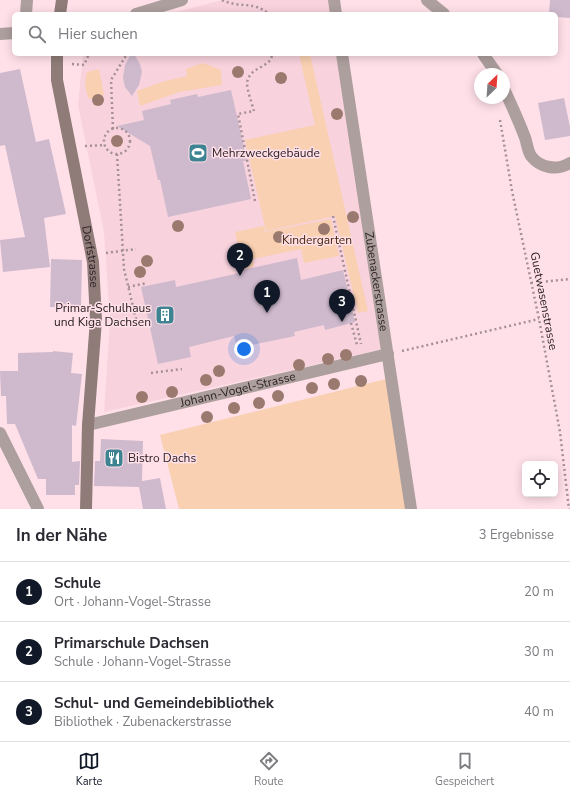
<!DOCTYPE html>
<html lang="de">
<meta charset="utf-8">
<style>
:root{--surface:#fff;--page:#f2f2f3;--text:#2b2b33;--muted:#7c7c81;--line:#e1e1e2;--accent:#111827}
body{margin:0;font-family:"Nunito Sans",sans-serif;background:var(--page);color:var(--text)}
.controls{position:absolute;right:12px;bottom:12px;display:grid;overflow:hidden;border-radius:6px;box-shadow:0 2px 10px #0003}
.controls button{width:36px;height:36px;display:grid;place-items:center;padding:0;border:0;border-bottom:1px solid var(--line);background:var(--surface);color:var(--text);font:20px sans-serif}
.compass{position:absolute;left:474px;top:68px;width:36px;height:36px;border-radius:50%;background:var(--surface);box-shadow:0 2px 10px #0003;rotate:25deg}
.you{position:absolute;left:244px;top:349px;width:14px;height:14px;margin:-10px;border:3px solid #fff;border-radius:50%;background:#1a73e8;box-shadow:0 0 0 6px #1a73e833}
.badge{display:grid;place-items:center;width:26px;height:26px;border-radius:50%;background:var(--accent);color:#fff;font-size:13px;font-weight:700}
.pin{position:absolute;translate:-50% -33px;filter:drop-shadow(0 1px 2px #0008)}
.pin::after{content:'';position:absolute;top:21px;width:14px;height:12px;background:inherit;clip-path:polygon(0 0,100% 0,50% 100%)}
.list{margin:0;padding:0;list-style:none}
h2{display:flex;justify-content:space-between;align-items:center;height:52px;margin:0;padding:0 16px;font-size:17px}
h2 small{font-size:13px;font-weight:400;color:var(--muted)}
.list li{display:grid;grid-template-columns:26px 1fr auto;gap:12px;align-items:center;box-sizing:border-box;height:60px;padding:0 16px;border-top:1px solid var(--line)}
.list b{display:block;font-size:15px;white-space:nowrap}
.list p{margin:0;font-size:13px;white-space:nowrap;color:var(--muted)}
.list em{font-size:13px;font-style:normal;color:var(--muted)}
.icon{flex:none;width:22px;height:22px;fill:none;stroke:currentColor;stroke-width:2;stroke-linecap:round;stroke-linejoin:round}
.map{position:relative;flex:none;width:570px;height:509px;overflow:hidden}
.search{position:absolute;background:var(--surface);box-shadow:0 2px 10px #0003;left:12px;right:12px;top:12px;height:44px;display:flex;align-items:center;gap:10px;box-sizing:border-box;padding:0 14px;border-radius:6px;color:var(--muted);font-size:15px}
.sheet{height:232px;background:var(--surface)}
nav{display:flex;justify-content:space-around;align-items:center;box-sizing:border-box;height:56px;border-top:1px solid var(--line);background:var(--surface);font-size:11px;color:var(--muted)}
nav a{display:grid;justify-items:center;gap:2px}
nav .on{color:var(--accent)}
.map>svg:first-child{display:block}
.built{fill:#f8d2dd}
.green{fill:#f9d0b1}
.building{fill:#cfbacd}
.lines{fill:none;stroke-linecap:round;stroke-linejoin:round}
.path{stroke:#a69097;stroke-width:2.5;stroke-dasharray:2 3;stroke-linecap:butt}
.street{stroke:#ad9f9d;stroke-width:12}
.secondary{stroke:#8f7c79;stroke-width:12}
.tree{fill:#9a7a6e}
.labels{text-anchor:middle;stroke-width:3;stroke-linejoin:round;paint-order:stroke}
.poi-label{font-size:12px;fill:#2d2226;stroke:#ffe0e9;text-anchor:start}
.park-label{font-size:12px;fill:#472609;stroke:#ffe0e9}
.street-label{font-size:12px;fill:#2d2226;stroke:#ffe0e9}
</style>
<div class="map">
<svg width="570" height="509" viewBox="0 0 570 509">
<rect width="100%" height="100%" fill="#ffe0e9"/>
<g class="built">
<polygon points="222,0 330,0 332,14 169,14"/>
<polygon points="83,54 338,54 383,349 104,412 110,320 104,232 78,105"/>
</g>
<g class="green">
<polygon points="299,54 310,54 368,311 358,313 335,216 266,231 245,140 315,125"/>
<polygon points="203,63 221,70 222,85 179,92 140,106 137,91 165,81 187,76 186,69"/>
<path d="M 99,69 L 104,95 L 89,99 C 85,89 84,83 87,72 Z"/>
<polygon points="331,219 339,256 304,263 301,249 253,259 254,267 243,269 235,232 264,226 265,232"/>
<polygon points="386,379 406,509 179,509 160,435"/>
</g>
<g class="building">
<polygon points="550,0 570,0 570,18 556,17 556,14 549,14"/>
<polygon points="131,54 134,54 140,64 142,72 139,85 132,96 125,87 123,78 125,65"/>
<polygon points="20,69 36,142 49,139 66,214 44,218 50,267 3,272 0,240 25,237 5,145 0,146 0,73"/>
<polygon points="231,90 247,161 243,161 251,199 168,217 160,180 158,180 150,146 117,126 144,120 142,111 171,104 170,100 197,94 198,97"/>
<polygon points="564,98 570,127 570,136 545,140 538,103"/>
<polygon points="297,258 301,280 343,270 355,322 325,330 324,325 294,332 295,336 237,348 234,336 189,347 191,357 158,364 141,287 175,280 176,287 244,272 243,270"/>
<polygon points="51,259 82,260 81,308 50,307"/>
<polygon points="53,351 73,353 71,373 82,374 76,426 72,425 72,462 80,461 79,485 75,485 75,495 46,495 46,479 38,479 15,424 7,424 6,396 1,396 0,371 18,371 18,353 53,352"/>
<polygon points="101,439 143,441 142,481 160,478 166,509 143,509 139,487 94,486 95,461 100,461"/>
</g>
<g class="lines">
<g class="path">
<path d="M 222,0 C 241,9 252,0 269,14"/>
<polyline points="72,64 84,65 89,54"/>
<polyline points="500,120 512,191 539,319 560,432 569,509"/>
<circle cx="117" cy="141" r="13"/>
<polyline points="113,129 111,80 127,54"/>
<polyline points="85,146 105,145"/>
<polyline points="117,154 124,269 136,319"/>
<path d="M 255,201 L 238,114 L 254,111 C 252,104 247,90 247,83 C 249,66 272,68 272,54"/>
<polyline points="333,216 361,344"/>
<polyline points="106,253 136,249"/>
<polyline points="531,283 570,279"/>
<polyline points="128,287 147,283"/>
<polyline points="351,323 357,345"/>
<polyline points="402,351 539,319"/>
<polyline points="151,373 182,369"/>
</g>
<g class="street">
<polyline points="334,0 336,14"/>
<polyline points="427,0 444,14"/>
<polyline points="26,14 27,0"/>
<polyline points="136,14 182,0"/>
<polyline points="0,34 14,33"/>
<path id="s1" d="M 342,54 L 411,509"/>
<polyline points="483,54 497,74"/>
<path d="M 504,89 C 511,104 518,119 524,135 C 527,141 527,150 531,156 C 540,168 557,171 570,163"/>
<path id="s2" d="M 88,425 L 388,354"/>
<polyline points="0,433 38,509"/>
</g>
<g class="secondary">
<polyline points="60,14 62,0"/>
<path id="s3" d="M 57,54 L 57,80 L 93,262 L 96,320 L 88,425 L 86,509"/>
</g>
</g>
<g class="tree">
<circle cx="238" cy="72" r="6"/>
<circle cx="281" cy="78" r="6"/>
<circle cx="98" cy="100" r="6"/>
<circle cx="337" cy="114" r="6"/>
<circle cx="117" cy="141" r="6"/>
<circle cx="353" cy="217" r="6"/>
<circle cx="178" cy="226" r="6"/>
<circle cx="324" cy="229" r="6"/>
<circle cx="279" cy="237" r="6"/>
<circle cx="147" cy="261" r="6"/>
<circle cx="140" cy="272" r="6"/>
<circle cx="346" cy="355" r="6"/>
<circle cx="328" cy="359" r="6"/>
<circle cx="299" cy="365" r="6"/>
<circle cx="219" cy="371" r="6"/>
<circle cx="206" cy="380" r="6"/>
<circle cx="361" cy="381" r="6"/>
<circle cx="334" cy="384" r="6"/>
<circle cx="312" cy="388" r="6"/>
<circle cx="172" cy="392" r="6"/>
<circle cx="278" cy="396" r="6"/>
<circle cx="142" cy="397" r="6"/>
<circle cx="259" cy="403" r="6"/>
<circle cx="234" cy="408" r="6"/>
<circle cx="207" cy="417" r="6"/>
</g>
<defs>
<g id="stadium-square" transform="scale(1)"><rect x="-9" y="-9" width="18" height="18" rx="4" fill="#3e8391" stroke="#ffe0e9"/><path d="M0-5a6.5 5 0 1 0 0 10a6.5 5 0 1 0 0-10ZM-3.5-1.8h7v3.6h-7Z" fill="#fff"/></g>
<g id="building-square" transform="scale(1)"><rect x="-9" y="-9" width="18" height="18" rx="4" fill="#3e8391" stroke="#ffe0e9"/><path d="M-4-6H4V6H1V3H-1V6H-4ZM-2.5-4.3h1.7v1.8h-1.7ZM.8-4.3h1.7v1.8H.8ZM-2.5-1h1.7V.8h-1.7ZM.8-1h1.7V.8H.8Z" fill="#fff"/></g>
<g id="restaurant-square" transform="scale(1)"><rect x="-9" y="-9" width="18" height="18" rx="4" fill="#3e8391" stroke="#ffe0e9"/><path d="M-5-6h1v4h1v-4h1v4h1v-4h1v5L-1.5 .5V6h-2V.5L-5-1ZM5-6V6H3V1.5H1.5Q1.5-4 5-6Z" fill="#fff"/></g>
</defs>
<g fill-rule="evenodd">
<use href="#stadium-square" x="198" y="153"/>
<use href="#building-square" x="165" y="315"/>
<use href="#restaurant-square" x="114" y="458"/>
</g>
<g class="labels">
<g class="poi-label">
<text x="212" y="157">Mehrzweckgebäude</text>
<text x="151" y="312" text-anchor="end">Primar-Schulhaus<tspan x="151" dy="14">und Kiga Dachsen</tspan></text>
<text x="128" y="462">Bistro Dachs</text>
</g>
<g class="park-label">
<text x="317" y="244">Kindergarten</text>
</g>
<g class="street-label">
<text dy="4" stroke="none"><textPath href="#s3" startOffset="206">Dorfstrasse</textPath></text>
<text dy="4" stroke="none"><textPath href="#s1" startOffset="230">Zubenackerstrasse</textPath></text>
<text transform="translate(544 301) rotate(79)" y="4">Guetwasenstrasse</text>
<text dy="4" stroke="none"><textPath href="#s2" startOffset="154">Johann-Vogel-Strasse</textPath></text>
</g>
</g>
</svg>
<div class="controls">
<button><svg class="icon" aria-label="locate" viewBox="0 0 24 24"><circle cx="12" cy="12" r="6"/><path d="M12 2v4M12 18v4M2 12h4M18 12h4"/></svg></button>
</div>
<svg class="compass" viewBox="-18 -18 36 36"><path d="M0-13l5 13h-10z" fill="#e53935"/><path d="M0 13l5-13h-10z" fill="#7c7c81"/></svg>
<div class="you"></div>
<div class="pin badge" style="left:267px;top:313px">1</div>
<div class="pin badge" style="left:240px;top:276px">2</div>
<div class="pin badge" style="left:342px;top:322px">3</div>
<div class="search"><svg class="icon" aria-label="search" viewBox="0 0 24 24"><circle cx="10" cy="10" r="6"/><path d="M15 15l6 6"/></svg>Hier suchen</div>
</div>
<section class="sheet">
<h2>In der Nähe<small>3 Ergebnisse</small></h2>
<ul class="list">
<li><span class="badge">1</span><div><b>Schule</b><p>Ort · Johann-Vogel-Strasse</p></div><em>20 m</em></li>
<li><span class="badge">2</span><div><b>Primarschule Dachsen</b><p>Schule · Johann-Vogel-Strasse</p></div><em>30 m</em></li>
<li><span class="badge">3</span><div><b>Schul- und Gemeindebibliothek</b><p>Bibliothek · Zubenackerstrasse</p></div><em>40 m</em></li>
</ul>
</section>
<nav>
<a class="on"><svg class="icon" aria-label="map" viewBox="0 0 24 24"><path d="M3 6l6-2 6 2 6-2v14l-6 2-6-2-6 2zM9 4v14M15 6v14"/></svg>Karte</a>
<a><svg class="icon" aria-label="directions" viewBox="0 0 24 24"><path d="M12 3l9 9-9 9-9-9zM9 14v-3h6M13 9l2 2-2 2"/></svg>Route</a>
<a><svg class="icon" aria-label="saved" viewBox="0 0 24 24"><path d="M7 4h10v16l-5-4-5 4z"/></svg>Gespeichert</a>
</nav>
